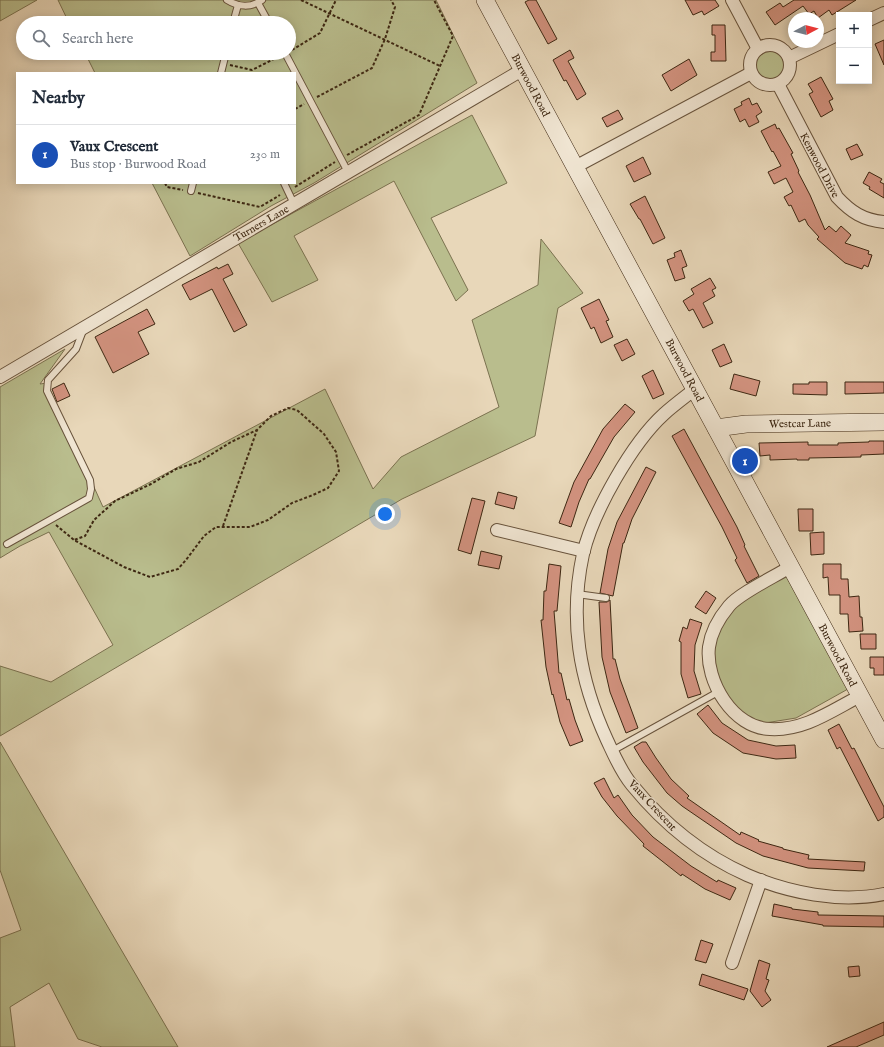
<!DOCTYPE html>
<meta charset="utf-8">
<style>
:root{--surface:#fff;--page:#f6f6f7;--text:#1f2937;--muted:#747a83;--line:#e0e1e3;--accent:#8f2418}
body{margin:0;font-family:"IM FELL English",serif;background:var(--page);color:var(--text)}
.controls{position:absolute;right:12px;top:12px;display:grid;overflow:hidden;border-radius:0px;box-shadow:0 2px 10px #0003}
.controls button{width:36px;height:36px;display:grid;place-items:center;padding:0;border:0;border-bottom:1px solid var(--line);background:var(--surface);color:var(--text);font:20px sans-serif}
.compass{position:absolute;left:788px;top:12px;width:36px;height:36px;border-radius:50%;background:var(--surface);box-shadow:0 2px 10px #0003;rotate:83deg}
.you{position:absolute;left:385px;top:514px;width:14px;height:14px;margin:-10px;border:3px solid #fff;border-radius:50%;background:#1a73e8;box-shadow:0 0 0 6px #1a73e833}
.badge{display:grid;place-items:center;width:26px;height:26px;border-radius:50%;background:var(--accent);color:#fff;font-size:13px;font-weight:700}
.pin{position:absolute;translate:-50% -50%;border:2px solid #fff;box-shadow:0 1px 4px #0006}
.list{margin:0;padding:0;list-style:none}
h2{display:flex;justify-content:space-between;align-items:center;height:52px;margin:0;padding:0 16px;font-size:17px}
h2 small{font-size:13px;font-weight:400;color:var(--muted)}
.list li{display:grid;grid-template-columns:26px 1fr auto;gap:12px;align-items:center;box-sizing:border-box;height:60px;padding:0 16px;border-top:1px solid var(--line)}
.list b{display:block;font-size:15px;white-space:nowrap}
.list p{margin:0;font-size:13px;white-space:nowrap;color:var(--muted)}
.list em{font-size:13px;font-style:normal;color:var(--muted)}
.icon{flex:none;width:22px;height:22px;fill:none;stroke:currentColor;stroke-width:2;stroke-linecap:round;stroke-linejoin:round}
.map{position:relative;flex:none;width:884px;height:1047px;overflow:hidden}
.search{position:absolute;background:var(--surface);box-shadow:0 2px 10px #0003;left:16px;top:16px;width:280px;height:44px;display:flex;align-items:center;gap:10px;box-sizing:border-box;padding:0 14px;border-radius:22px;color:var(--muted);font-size:15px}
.panel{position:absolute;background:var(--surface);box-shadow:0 2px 10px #0003;left:16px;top:72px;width:280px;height:112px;border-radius:0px}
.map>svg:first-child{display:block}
.green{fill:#b9bd8d;stroke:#7b7250}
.building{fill:#d39380;stroke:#3d2712}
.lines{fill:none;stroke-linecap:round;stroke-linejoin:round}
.lane-casing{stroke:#68533c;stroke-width:8}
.street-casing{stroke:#68533c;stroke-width:14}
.secondary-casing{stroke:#3d2712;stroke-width:18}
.path{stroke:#3d2712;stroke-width:2;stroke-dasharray:3 2;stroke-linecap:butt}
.lane{stroke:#f0e5d2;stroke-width:6}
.street{stroke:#f0e5d2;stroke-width:12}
.secondary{stroke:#f0e5d2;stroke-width:17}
.labels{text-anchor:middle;stroke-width:3;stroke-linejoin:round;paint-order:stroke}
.street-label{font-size:11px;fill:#3d2712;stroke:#f0e5d2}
</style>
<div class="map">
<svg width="884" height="1047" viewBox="0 0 884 1047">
<rect width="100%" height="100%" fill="#e8d7b9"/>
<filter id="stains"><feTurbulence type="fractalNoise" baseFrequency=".005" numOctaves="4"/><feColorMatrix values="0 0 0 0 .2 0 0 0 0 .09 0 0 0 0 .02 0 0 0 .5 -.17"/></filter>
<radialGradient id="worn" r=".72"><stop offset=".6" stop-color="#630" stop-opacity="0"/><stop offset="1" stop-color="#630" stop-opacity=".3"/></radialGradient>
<g class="green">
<polygon points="0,0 37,0 0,21"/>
<polygon points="58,0 436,0 477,83 314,183 271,206 190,256 152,183 295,183 295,73 95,73 85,53 289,53 289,23 69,23"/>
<path d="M 774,49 C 798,60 787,87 760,80 C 748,62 752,52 774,49 Z"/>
<polygon points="472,115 507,183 431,218 468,290 456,301 394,181 294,236 318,280 272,302 238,243"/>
<polygon points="541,239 583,293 558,308 535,436 402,499 0,736 0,666 51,682 113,645 49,532 20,546 0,558 0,387 65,349 40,384 47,383 103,507 325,389 373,489 401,457 499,407 472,320 538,285"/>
<polygon points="786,575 848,689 796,718 765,723 742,716 719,687 713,660 717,632 734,606"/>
<polygon points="0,742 178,1047 102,1047 78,1039 49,983 10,1007 15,1047 0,1047 0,938 21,930 0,870"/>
</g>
<g class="building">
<polygon points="529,0 536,0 557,39 548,44 525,2"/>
<polygon points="685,0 715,0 719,6 704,15 702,11 693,15"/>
<polygon points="794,0 856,0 832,15 829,10 818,18 814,11 809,14 803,6 775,25 766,12 780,3 783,7"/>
<polygon points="712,25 725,25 726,61 711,61 711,52 715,52 715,35 712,35"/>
<polygon points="884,40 884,65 875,44"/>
<polygon points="570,50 574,58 568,61 586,94 577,100 566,80 564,81 553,60"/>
<polygon points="689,59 697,75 671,91 662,75"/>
<polygon points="821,77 833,99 829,101 833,110 821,117 809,94 813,92 808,84"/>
<polygon points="749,98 752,105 757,103 762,112 756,116 759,122 749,127 745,119 740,122 734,109 742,105 741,102"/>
<polygon points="618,110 623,119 607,127 602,118"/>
<polygon points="775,124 777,129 779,128 793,153 791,154 799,171 798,172 810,195 825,230 829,226 836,232 841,226 851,235 845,243 869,251 868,254 872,255 868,267 864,265 862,269 845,263 817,239 819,237 808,225 805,219 799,222 791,205 789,206 784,197 793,192 786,178 774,184 768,172 781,166 773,151 772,152 761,131"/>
<polygon points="857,144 863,155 851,160 846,149"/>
<polygon points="643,157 651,174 634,182 626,166"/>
<polygon points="869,172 882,179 880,182 884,184 884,198 869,189 870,187 863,183"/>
<polygon points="645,196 665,238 653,244 640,219 639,219 630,204"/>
<polygon points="681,250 687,266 682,268 685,278 675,281 667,260 675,257 674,253"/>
<polygon points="228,264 233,274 223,279 247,325 234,332 212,289 190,300 182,285 217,267 218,269"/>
<polygon points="710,278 716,288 712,290 715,296 703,303 713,323 703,328 693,309 689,311 683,301 694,294 691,289"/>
<polygon points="599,299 609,320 606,321 613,337 601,343 594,327 591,329 581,308"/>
<polygon points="147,309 155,324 138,332 149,354 113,373 95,337"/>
<polygon points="627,339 635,354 622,361 614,345"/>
<polygon points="724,344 732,362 720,367 712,350"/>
<polygon points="653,370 664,394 653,399 642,376"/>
<polygon points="734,374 760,381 756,396 730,389"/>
<polygon points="809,382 827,382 827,395 793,394 793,384 809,384"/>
<polygon points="845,382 884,382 884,393 845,394"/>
<polygon points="64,383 70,396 57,402 52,389"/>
<polygon points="625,404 635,412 614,437 590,479 589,479 579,502 571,527 559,523 574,482 603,429"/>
<polygon points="684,429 737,527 745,545 744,546 759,576 747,583 735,560 737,558 722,527 672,436"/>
<polygon points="869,441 884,441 884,454 861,455 861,457 809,458 809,460 797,460 797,459 770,460 770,455 760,456 759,443 808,442 808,445 838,445 838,443 869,442"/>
<polygon points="646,467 656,472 632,519 624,543 623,543 613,596 600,593 608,549 617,522"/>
<polygon points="498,492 517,497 514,509 495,504"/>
<polygon points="472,498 485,501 471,554 458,550"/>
<polygon points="798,509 813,509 813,531 799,531"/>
<polygon points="824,532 824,554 811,555 810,533"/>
<polygon points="481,551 502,556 499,569 478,565"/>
<polygon points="549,564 561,566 557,611 554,611 559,673 561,673 567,700 569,699 575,720 583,741 570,746 560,722 553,694 552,695 546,667 541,620 543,620 544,591 546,591"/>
<polygon points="823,564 841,564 841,579 848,579 849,597 859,596 860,617 862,617 863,631 849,632 848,614 840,614 840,595 829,595 828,577 823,578"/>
<polygon points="706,591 716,598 706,614 695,607"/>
<polygon points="610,600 613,659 615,659 620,679 638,728 626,733 610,692 602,657 599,602 607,602"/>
<polygon points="690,619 702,623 695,645 694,671 701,694 688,698 681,674 681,642 679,641 683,627 687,629"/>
<polygon points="860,634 876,634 876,649 861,649"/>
<polygon points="870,657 884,657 884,675 874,675 874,668 870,668"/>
<polygon points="708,705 722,723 748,740 776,746 795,745 796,758 776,759 743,753 713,733 697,714"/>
<polygon points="839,724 852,749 854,748 884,807 884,817 878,821 840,747 837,749 828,730"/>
<polygon points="642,742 646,742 656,758 671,779 689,796 687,798 740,835 741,832 759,840 758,841 783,848 783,849 809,855 808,859 865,862 864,871 808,868 763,856 736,843 682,806 667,793 643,762 634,747"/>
<polygon points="604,778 614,798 618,795 632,815 653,837 691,866 717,882 718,880 736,888 730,900 705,889 682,874 681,876 643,846 644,844 617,816 602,797 594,783"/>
<polygon points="774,904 792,908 792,909 818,912 818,915 884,916 884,927 823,926 823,925 772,916"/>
<polygon points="701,940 713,944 706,963 695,960"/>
<polygon points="759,960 770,964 766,979 769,980 765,991 771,1000 762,1007 750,991"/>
<polygon points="859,966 860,976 849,977 848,967"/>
<polygon points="702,974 748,989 744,1000 699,985"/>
<polygon points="884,1022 884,1035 856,1047 827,1047"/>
</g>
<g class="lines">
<g class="lane-casing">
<g id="lane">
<path d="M 227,0 C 238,7 251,8 262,0"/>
<polyline points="258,3 269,23"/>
<polyline points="233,23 238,5"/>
<polyline points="285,53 348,172"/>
<polyline points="221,73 226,53"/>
<polyline points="284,183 294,204"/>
<polyline points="191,191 193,183"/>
<polyline points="7,544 89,498 91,489 90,480 47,391 48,380 76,349 84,328"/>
<polyline points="577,594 606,598"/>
<polyline points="612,751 718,692"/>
</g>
</g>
<g class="street-casing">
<g id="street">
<polyline points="732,0 758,49"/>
<polyline points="869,20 884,13"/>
<circle cx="770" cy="65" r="20"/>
<polyline points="789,58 839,34"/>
<path d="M 778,84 L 837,197 C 851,212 863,220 884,222"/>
<polyline points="575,167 751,73"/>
<polyline points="0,377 522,70"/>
<path d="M 695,389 C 685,397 674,405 664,414 C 632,443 593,512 583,554 C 569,619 579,679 607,740 C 614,755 621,772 632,785 C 663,823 702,855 747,875 C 789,893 839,903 884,894"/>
<polyline points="497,530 584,551"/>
<path d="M 790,567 C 774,577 740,593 729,606 C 719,618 711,632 709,647 C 705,681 733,728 770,729 C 804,731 831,711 860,696"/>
<polyline points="732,963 761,880"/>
</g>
</g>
<g class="secondary-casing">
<g id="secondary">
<polyline points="485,0 884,740"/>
<polyline points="716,428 746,424 884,422"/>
</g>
</g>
<g class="path">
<polyline points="301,0 440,66"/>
<polyline points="292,50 320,33 336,0"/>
<polyline points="230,65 252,70 278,57"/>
<polyline points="317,97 372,68 385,39 395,7 391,0"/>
<polyline points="295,109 304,104"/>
<polyline points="347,155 419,115 453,36 434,0"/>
<polyline points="165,183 167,187 183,190"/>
<polyline points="295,187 335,162"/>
<polyline points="198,193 260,207 280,195"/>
<polyline points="56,525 74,540 124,567 150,577 178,569 186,560 204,536 216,527 250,527 268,520 292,503 313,495 328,488 339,471 336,452 324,434 297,410 288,408 271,416 257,430 231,442 199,462 176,469 151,484 115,501 94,520 85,536 74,540"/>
<polyline points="223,526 257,430"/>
</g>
<use href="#lane" class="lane"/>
<use href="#street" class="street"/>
<use href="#secondary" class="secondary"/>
</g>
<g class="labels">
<g class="street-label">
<text transform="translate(531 85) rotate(62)" y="4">Burwood Road</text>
<text transform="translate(820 165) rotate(62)" y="4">Kenwood Drive</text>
<text transform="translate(261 223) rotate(-30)" y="4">Turners Lane</text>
<text transform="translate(685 370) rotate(62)" y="4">Burwood Road</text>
<text transform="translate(800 423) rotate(-1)" y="4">Westcar Lane</text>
<text transform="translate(838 655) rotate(62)" y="4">Burwood Road</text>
<text transform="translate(653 805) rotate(47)" y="4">Vaux Crescent</text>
</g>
</g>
<rect width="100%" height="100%" filter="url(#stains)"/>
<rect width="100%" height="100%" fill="url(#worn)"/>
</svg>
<div class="controls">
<button>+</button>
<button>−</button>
</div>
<svg class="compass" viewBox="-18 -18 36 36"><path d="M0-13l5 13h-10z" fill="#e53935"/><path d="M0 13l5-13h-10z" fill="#747a83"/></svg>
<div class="you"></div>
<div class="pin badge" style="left:745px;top:461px;background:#1a4fb4">1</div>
<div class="search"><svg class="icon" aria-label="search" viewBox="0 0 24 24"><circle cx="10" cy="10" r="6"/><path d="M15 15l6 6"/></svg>Search here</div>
<section class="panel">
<h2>Nearby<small></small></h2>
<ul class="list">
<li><span class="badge" style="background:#1a4fb4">1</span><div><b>Vaux Crescent</b><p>Bus stop · Burwood Road</p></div><em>230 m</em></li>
</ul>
</section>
</div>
